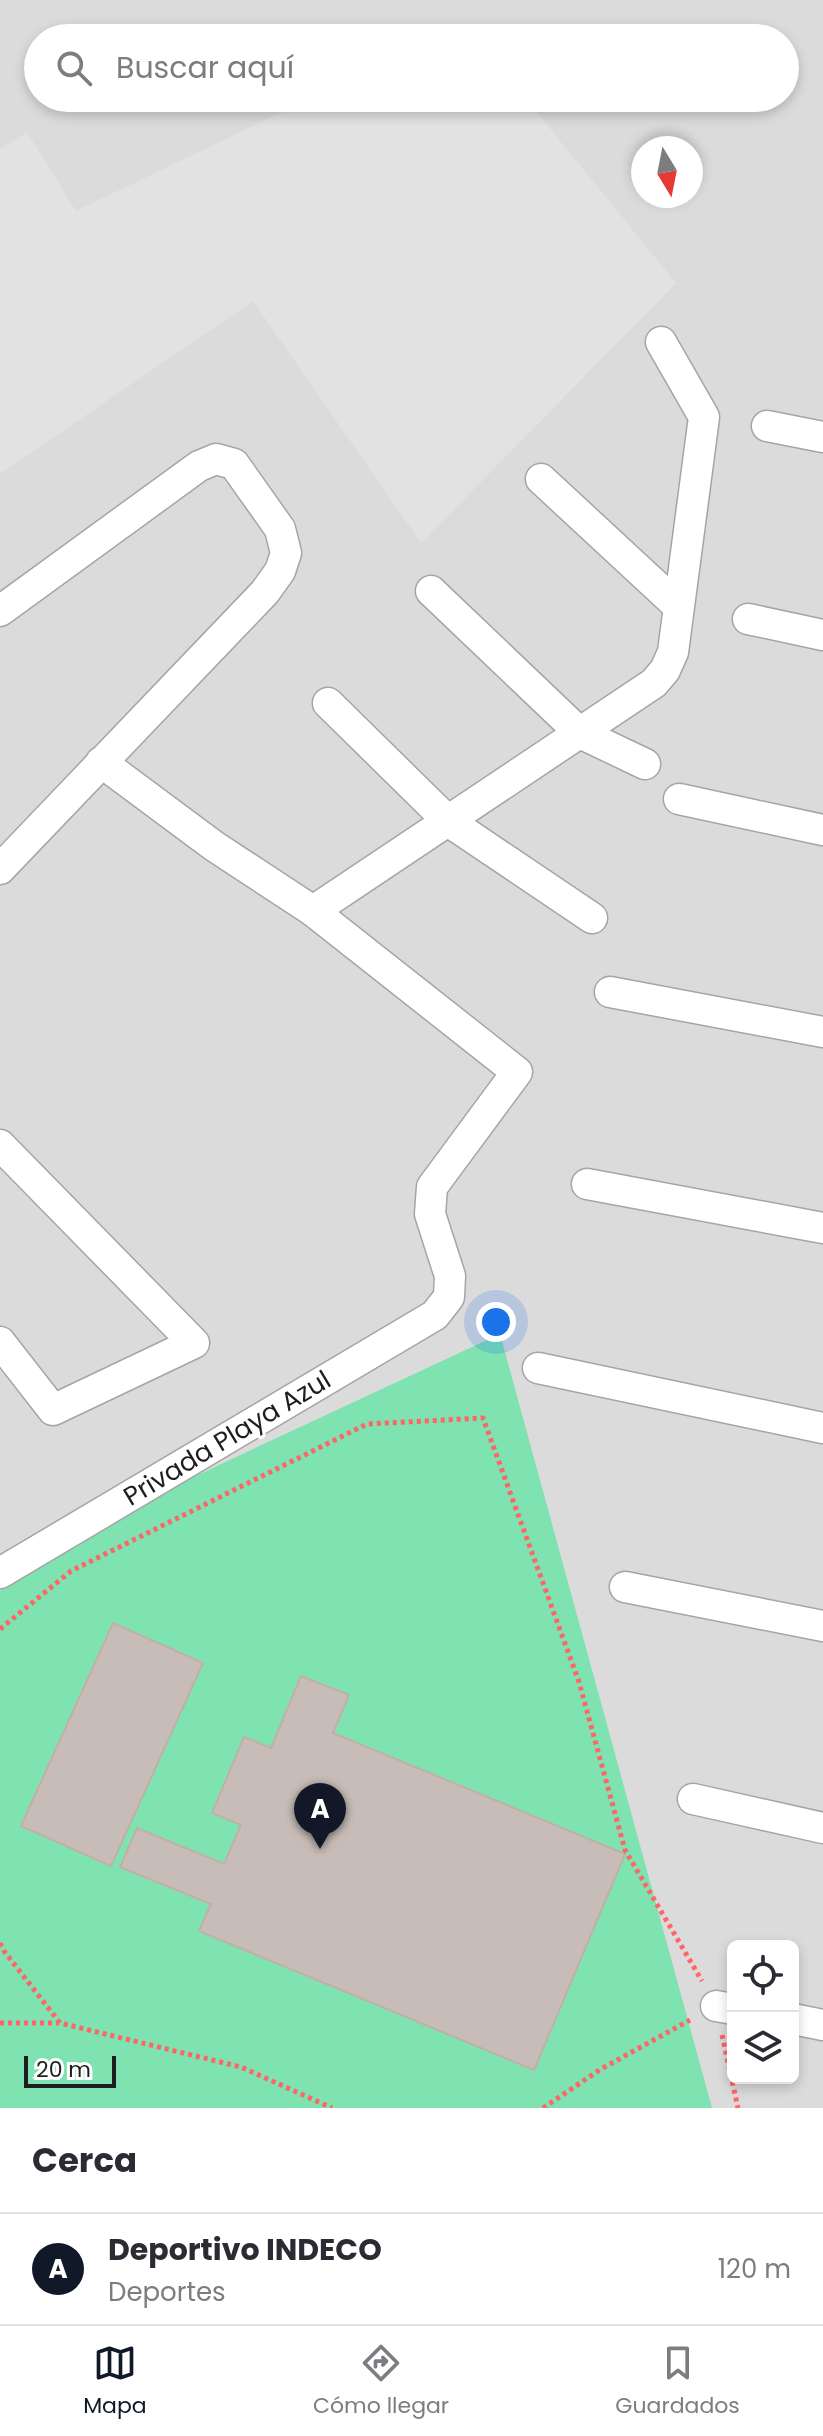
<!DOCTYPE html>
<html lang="es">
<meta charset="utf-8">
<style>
:root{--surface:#fff;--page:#f2f2f3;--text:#2b2b33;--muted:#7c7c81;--line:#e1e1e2;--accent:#111827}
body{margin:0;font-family:Poppins,sans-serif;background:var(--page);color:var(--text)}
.controls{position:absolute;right:24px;bottom:24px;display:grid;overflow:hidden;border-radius:12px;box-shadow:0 4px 12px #0003}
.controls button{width:72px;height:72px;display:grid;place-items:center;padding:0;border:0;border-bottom:2px solid var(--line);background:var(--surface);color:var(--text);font:40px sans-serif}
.compass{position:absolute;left:631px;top:136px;width:72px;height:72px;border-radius:50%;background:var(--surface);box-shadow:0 4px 12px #0003;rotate:170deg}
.scale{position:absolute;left:24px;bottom:20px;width:92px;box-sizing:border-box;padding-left:8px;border:4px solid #1e1e1e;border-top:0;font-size:22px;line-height:28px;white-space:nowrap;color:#1e1e1e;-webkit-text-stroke:6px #fff;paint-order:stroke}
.you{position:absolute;left:496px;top:1322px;width:28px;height:28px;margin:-20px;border:6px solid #fff;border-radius:50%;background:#1a73e8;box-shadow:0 0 0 12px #1a73e833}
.badge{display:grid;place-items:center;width:52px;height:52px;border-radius:50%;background:var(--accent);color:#fff;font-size:26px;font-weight:700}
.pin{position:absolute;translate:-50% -66px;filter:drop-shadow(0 2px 4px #0008)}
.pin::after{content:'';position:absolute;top:42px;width:28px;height:24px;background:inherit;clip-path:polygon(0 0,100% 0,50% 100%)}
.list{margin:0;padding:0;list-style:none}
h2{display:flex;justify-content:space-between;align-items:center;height:104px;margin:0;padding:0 32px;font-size:34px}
h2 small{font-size:26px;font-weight:400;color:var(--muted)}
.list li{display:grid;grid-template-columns:52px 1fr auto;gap:24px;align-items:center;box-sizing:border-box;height:112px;padding:0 32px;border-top:2px solid var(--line)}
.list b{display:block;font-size:30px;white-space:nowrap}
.list p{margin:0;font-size:26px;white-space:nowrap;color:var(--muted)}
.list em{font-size:26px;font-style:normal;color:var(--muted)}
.icon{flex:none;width:44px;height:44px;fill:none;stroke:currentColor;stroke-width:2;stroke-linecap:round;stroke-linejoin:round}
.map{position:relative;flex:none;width:823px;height:2108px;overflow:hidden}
.search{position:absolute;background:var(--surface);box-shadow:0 4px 12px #0003;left:24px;right:24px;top:24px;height:88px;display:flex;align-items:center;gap:20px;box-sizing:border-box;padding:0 28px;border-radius:44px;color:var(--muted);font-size:30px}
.sheet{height:216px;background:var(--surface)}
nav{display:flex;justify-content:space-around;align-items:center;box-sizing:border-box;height:112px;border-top:2px solid var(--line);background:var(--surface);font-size:22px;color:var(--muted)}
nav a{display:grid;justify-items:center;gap:4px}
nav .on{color:var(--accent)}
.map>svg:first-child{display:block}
.residential{fill:#dcdbdb;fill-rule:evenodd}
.pitch{fill:#7ee2b1}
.parking{fill:#e2e2e2}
.building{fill:#c7bcb7;stroke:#c2afa5;stroke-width:2}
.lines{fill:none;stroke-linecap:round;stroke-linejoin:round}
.street-casing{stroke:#a5a5a5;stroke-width:33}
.path{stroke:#ff6565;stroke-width:5;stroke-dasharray:4 4;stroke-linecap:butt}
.street{stroke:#fff;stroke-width:30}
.labels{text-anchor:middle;stroke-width:6;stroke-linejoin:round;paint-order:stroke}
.street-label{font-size:26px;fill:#1e1e1e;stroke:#fff}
</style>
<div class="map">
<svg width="823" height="2108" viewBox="0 0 823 2108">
<rect width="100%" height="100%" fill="#efeae3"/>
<path class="residential" d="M 0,0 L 823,0 L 823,2108 L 0,2108 ZM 38,38 L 785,38 L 785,98 L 38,98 ZM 643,148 L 691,148 L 691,196 L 643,196 ZM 733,1946 L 793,1946 L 793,2078 L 733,2078 Z"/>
<polygon class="pitch" points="500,1334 712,2108 0,2108 0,1591 60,1539"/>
<polygon class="parking" points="311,98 525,98 676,283 421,543 253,301 0,474 0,149 27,132 76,211"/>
<g class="building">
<polygon points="113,1623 203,1663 111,1866 21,1826"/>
<polygon points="301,1676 349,1695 333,1733 625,1854 534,2070 199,1931 211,1904 120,1867 137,1828 224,1864 241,1825 212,1813 244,1737 271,1748"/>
</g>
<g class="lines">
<g class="street-casing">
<g id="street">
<polyline points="767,426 823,437"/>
<polyline points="541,479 678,606"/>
<polyline points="431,591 580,733 645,764"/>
<polyline points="0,611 199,466 216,459 234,464 280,529 286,553 280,571 265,592 0,869"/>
<polyline points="748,619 823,635"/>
<polyline points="328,703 448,821 592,918"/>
<polyline points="679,799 823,830"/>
<polyline points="313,911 654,683 665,670 673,652 704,417 661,342"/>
<polyline points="610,992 823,1032"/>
<polyline points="0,1145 194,1343 53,1410 0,1342"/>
<polyline points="587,1184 823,1228"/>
<polyline points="538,1368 823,1428"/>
<polyline points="0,1573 435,1315 449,1297 450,1276 430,1214 432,1187 517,1072 313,911 214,846 101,762"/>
<polyline points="625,1587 823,1626"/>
<polyline points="693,1799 823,1828"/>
<polyline points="716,2006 733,2009"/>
<polyline points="793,2019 823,2025"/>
</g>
</g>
<g class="path">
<polyline points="0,1629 71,1571 367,1424 483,1418 579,1682 625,1850 702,1981"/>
<polyline points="0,1943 4,1951 60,2023 241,2067 332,2108"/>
<polyline points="0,2023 59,2023"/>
<polyline points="722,2035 738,2108"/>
<polyline points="543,2108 601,2069 690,2020"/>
</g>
<use href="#street" class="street"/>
</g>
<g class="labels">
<g class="street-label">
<text transform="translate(227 1438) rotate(-31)" y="9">Privada Playa Azul</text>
</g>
</g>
</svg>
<div class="controls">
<button><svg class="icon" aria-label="locate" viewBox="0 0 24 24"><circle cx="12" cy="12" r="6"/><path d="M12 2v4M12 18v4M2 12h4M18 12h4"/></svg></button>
<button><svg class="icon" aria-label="layers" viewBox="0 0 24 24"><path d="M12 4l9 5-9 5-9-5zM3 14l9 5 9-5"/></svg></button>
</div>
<svg class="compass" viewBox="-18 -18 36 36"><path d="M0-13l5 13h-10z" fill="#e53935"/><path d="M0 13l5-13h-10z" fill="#7c7c81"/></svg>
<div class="scale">20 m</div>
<div class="you"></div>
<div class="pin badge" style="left:320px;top:1849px">A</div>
<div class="search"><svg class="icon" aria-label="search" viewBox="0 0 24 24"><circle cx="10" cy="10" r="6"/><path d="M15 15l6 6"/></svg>Buscar aquí</div>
</div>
<section class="sheet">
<h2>Cerca<small></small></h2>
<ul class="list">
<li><span class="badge">A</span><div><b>Deportivo INDECO</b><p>Deportes</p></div><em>120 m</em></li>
</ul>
</section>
<nav>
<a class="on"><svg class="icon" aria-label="map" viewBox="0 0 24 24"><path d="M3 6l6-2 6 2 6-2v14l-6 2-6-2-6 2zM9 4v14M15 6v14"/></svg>Mapa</a>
<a><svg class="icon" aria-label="directions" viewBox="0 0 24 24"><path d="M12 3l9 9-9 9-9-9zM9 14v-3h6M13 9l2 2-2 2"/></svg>Cómo llegar</a>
<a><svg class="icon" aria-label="saved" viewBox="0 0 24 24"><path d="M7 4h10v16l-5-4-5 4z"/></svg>Guardados</a>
</nav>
